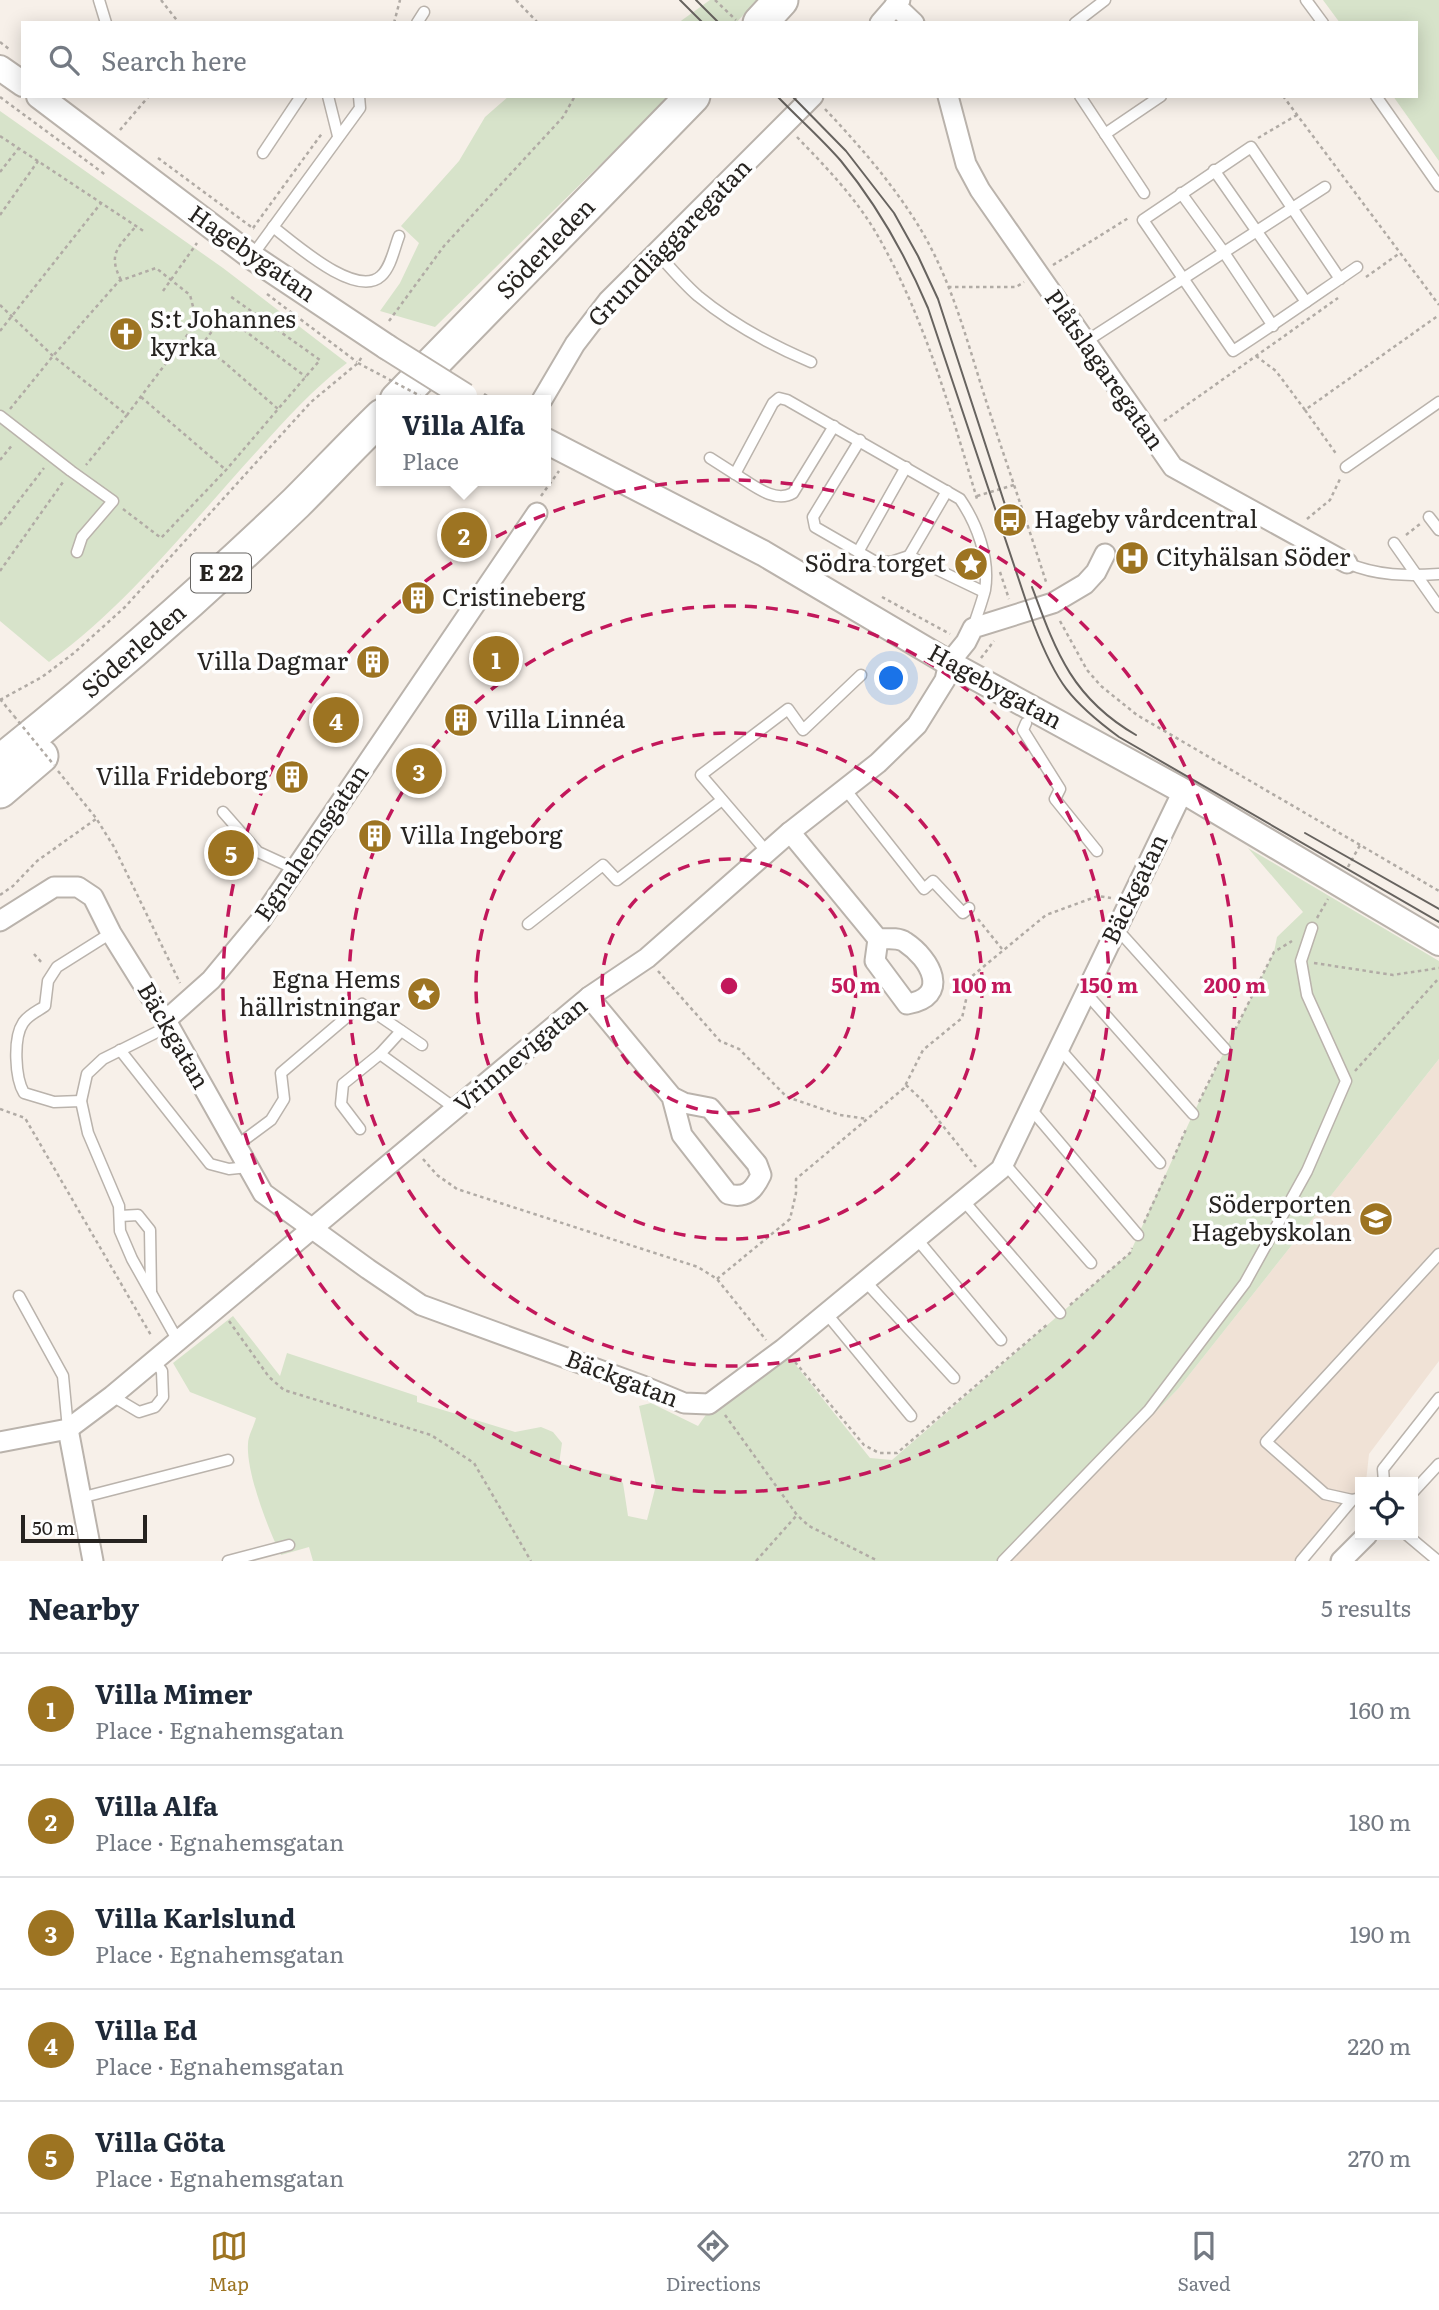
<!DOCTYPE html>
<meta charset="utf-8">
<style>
:root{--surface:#fff;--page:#f2f2f3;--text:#1f2937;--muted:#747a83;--line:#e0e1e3;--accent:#9d7422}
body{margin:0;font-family:Literata,serif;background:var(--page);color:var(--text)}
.controls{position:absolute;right:21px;bottom:21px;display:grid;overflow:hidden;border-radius:0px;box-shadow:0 4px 18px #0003}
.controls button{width:63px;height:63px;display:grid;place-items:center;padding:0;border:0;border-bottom:2px solid var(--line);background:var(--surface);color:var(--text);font:35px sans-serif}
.scale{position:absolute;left:21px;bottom:18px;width:126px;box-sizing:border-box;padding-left:7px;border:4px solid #262320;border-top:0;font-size:19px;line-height:24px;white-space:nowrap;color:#262320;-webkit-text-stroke:5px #fefefe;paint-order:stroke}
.you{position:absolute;left:892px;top:679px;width:24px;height:24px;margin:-18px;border:5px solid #fff;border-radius:50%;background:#1a73e8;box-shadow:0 0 0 10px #1a73e833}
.badge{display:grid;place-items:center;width:46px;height:46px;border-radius:50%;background:var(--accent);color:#fff;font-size:23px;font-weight:700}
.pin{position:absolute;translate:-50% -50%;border:4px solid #fff;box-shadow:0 2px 7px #0006}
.popup{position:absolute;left:376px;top:395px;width:175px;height:91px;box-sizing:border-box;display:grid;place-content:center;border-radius:0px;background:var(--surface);filter:drop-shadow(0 2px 5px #0005);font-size:23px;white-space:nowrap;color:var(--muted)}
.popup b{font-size:26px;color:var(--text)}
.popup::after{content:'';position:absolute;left:50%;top:100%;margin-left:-14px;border:14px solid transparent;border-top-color:var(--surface)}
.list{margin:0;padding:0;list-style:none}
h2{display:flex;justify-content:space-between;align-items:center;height:91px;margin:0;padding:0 28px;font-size:30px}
h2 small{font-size:23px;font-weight:400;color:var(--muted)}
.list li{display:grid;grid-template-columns:46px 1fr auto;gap:21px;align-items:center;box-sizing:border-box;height:112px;padding:0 28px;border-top:2px solid var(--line)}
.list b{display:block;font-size:26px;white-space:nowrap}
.list p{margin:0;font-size:23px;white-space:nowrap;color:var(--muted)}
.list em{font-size:23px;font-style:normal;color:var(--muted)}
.icon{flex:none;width:38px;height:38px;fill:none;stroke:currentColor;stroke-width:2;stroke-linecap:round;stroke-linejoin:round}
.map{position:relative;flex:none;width:1439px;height:1561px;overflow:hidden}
.search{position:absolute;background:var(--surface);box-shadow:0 4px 18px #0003;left:21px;right:21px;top:21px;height:77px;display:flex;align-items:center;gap:18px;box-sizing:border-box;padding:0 24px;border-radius:0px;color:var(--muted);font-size:26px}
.sheet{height:651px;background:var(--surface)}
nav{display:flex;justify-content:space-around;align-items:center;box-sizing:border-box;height:98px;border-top:2px solid var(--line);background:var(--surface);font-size:19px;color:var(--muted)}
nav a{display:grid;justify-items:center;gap:4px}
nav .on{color:var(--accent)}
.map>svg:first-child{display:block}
.built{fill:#f0e2d6}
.green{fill:#d7e3ca}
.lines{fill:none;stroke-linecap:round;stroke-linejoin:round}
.service-casing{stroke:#bab3ac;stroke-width:13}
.minor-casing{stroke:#bab3ac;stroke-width:23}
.tertiary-casing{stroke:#bab3ac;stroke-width:28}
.trunk-casing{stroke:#bab3ac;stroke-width:37}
.path{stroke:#b1aba5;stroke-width:2.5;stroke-dasharray:3.5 3.5;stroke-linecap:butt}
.service{stroke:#fff;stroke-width:10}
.minor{stroke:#fff;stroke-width:19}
.tertiary{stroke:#fff;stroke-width:24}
.trunk{stroke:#fff;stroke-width:33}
.tram{stroke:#67635f;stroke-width:2}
.tertiary-bridge-casing{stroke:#bab3ac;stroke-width:28;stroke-linecap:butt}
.path-bridge{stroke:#b1aba5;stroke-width:2.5;stroke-dasharray:3.5 3.5;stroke-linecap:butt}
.tertiary-bridge{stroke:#fff;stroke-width:24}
.ring{fill:none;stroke:#c2185b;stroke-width:3.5;stroke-dasharray:12 9}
.labels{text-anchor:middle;stroke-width:7;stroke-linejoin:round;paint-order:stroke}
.shield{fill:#fefefe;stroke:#676563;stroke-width:2}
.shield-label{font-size:23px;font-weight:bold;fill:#262320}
.street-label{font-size:24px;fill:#262320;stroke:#fefefe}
.poi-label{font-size:24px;fill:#262320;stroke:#fefefe;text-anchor:start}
.centre{fill:#c2185b;stroke:#fefefe;stroke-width:3.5}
.ring-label{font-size:21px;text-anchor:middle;font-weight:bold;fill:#c2185b;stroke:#fefefe;stroke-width:7;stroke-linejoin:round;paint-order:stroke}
</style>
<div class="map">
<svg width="1439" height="1561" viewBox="0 0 1439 1561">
<rect width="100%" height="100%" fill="#f7f0e9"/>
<polygon class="built" points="1439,1059 1439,1361 1369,1454 1366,1482 1360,1482 1360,1497 1307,1561 1010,1561 1178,1389"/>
<g class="green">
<polygon points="710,0 757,0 736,23 678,23"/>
<polygon points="1323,0 1439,0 1439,161 1393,96 1416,96 1416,23 1340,23"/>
<polygon points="509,96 670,96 435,327 380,311 400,283 419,243 401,226 459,161 485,117"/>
<path d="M 0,111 L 223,268 L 347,363 C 314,388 287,418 259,449 C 192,522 130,603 49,662 L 0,621 Z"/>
<path d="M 1248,848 L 1439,961 L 1439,1059 L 1178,1389 L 1010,1561 L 313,1561 L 309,1547 L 281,1555 C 268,1529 246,1472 248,1444 C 248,1436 254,1426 256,1418 L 190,1392 L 173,1363 L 233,1316 L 280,1376 L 287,1353 L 417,1396 L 417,1402 L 515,1432 L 541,1427 L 553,1432 L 562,1443 L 559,1464 L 616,1476 L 623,1483 L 628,1516 L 647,1520 L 656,1485 L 639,1406 L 651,1403 L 698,1426 L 710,1409 L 783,1349 L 870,1458 L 892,1460 L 1130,1253 L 1193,1114 L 1274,952 L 1277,937 L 1303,912 Z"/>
</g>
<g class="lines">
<g class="service-casing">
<g id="service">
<polyline points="99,0 106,23"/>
<polyline points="1306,0 1323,23"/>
<polyline points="417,23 424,12"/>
<polyline points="1075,23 1105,0"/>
<polyline points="328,96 338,136"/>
<polyline points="1080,96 1144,193"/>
<polyline points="1376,96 1439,186"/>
<polyline points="1105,134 1161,96"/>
<polyline points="263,153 301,96"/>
<polyline points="1214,170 1306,302"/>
<polyline points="1181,193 1223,251 1273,326"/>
<path d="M 273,227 C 294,243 356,299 381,276 C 391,267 394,249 399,236"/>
<path d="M 656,252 C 670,267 683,283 698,296 C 732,324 771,345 811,362"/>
<polyline points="252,256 360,108 359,96"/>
<path d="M 1340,279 L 1251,147 L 1143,220 L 1233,351 C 1275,324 1316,295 1357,267"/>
<polyline points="1085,342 1325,187"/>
<polyline points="0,416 71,471 113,501 82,537 77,552"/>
<polyline points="860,440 813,517 815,527 874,561 891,562 909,556 984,592"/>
<path d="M 710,458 L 735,474 L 773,403 L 779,398 L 787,400 L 960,499 C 977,524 990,558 985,590 C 982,602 977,615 973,628"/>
<polyline points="1346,467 1439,402"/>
<path d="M 735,474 C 752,484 774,504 793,493 L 834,426"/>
<polyline points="1429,517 1439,530"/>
<polyline points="1394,543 1439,607"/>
<polyline points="858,552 906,467"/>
<polyline points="909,556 947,491"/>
<path d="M 1347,563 C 1377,576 1407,576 1439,574"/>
<polyline points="1026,723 1023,730 1060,789 1055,799 1097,851"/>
<polyline points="845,789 924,889 933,881 963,913 969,908"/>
<polyline points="223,812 258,852 295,869"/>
<polyline points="767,852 701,775 788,709 803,730 861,675"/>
<polyline points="528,924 603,865 617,880 722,800"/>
<polyline points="1117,929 1225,1049"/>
<path d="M 111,933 L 57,967 L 48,981 L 45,1006 C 38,1011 28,1015 23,1023 C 13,1038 15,1078 24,1093 L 54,1102 L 81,1101 L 88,1133 L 119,1206 L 120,1231 L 132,1259 L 178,1341"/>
<polyline points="1086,993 1193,1114"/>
<polyline points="1059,1048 1160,1163"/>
<polyline points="120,1050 210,1164 229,1169 248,1167"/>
<polyline points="380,1054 456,1109"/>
<polyline points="81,1101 87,1074 103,1059 169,1026"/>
<polyline points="1030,1108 1138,1235"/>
<polyline points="360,1129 341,1104 343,1084 380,1054 401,1031"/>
<polyline points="236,1146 271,1120 284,1099 281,1073 362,1004 422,1045"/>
<polyline points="1004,1163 1091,1263"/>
<polyline points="963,1200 1060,1313"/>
<polyline points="120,1216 138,1215 150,1230 151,1291"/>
<polyline points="916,1238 1001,1340"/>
<polyline points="865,1281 954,1378"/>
<polyline points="19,1296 63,1376 68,1429"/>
<polyline points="826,1313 911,1416"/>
<polyline points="112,1396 139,1412 155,1407 163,1397 162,1371 154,1361"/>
<polyline points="1384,1482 1383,1469 1439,1398"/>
<polyline points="1413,1492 1439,1464"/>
<polyline points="80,1498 228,1460"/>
<polyline points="1352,1500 1325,1494 1266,1442 1439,1254"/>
<polyline points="1407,1535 1438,1561"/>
<polyline points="228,1561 289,1545"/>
<polyline points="1003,1561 1149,1410 1245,1283 1307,1171 1346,1081 1307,995 1301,961 1312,928"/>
<polyline points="1301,1561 1352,1500 1360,1498"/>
</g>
</g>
<g class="minor-casing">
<g id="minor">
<polyline points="895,5 914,23"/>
<polyline points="880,23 900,0"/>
<polyline points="948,96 966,164 980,190 1173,467 1347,563"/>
<polyline points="542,400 575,344 608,301 813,96"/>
<path d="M 790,832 L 878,939 C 886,939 898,937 905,942 C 931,959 951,997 907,1004 L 875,961 L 878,939"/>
<polyline points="0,921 54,887 78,887 93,897 111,933 169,1026 263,1193 368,1269 421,1305 643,1386 684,1403 709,1404 783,1349 1001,1169 1183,791"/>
<path d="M 589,997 L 672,1097 L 684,1103 L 710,1108 L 757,1164 L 761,1175 C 754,1190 746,1199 728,1194 L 682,1135 L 672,1097"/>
<polyline points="165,1021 211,980 260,921 537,513"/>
<polyline points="68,1429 93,1561"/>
<polyline points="0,1442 68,1429 112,1396 589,997 647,958 790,832 878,763 917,725 945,680 949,663 966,642 973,628 1053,603 1085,584 1096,572 1105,554"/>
<polyline points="1341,1561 1367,1535"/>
</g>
</g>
<g class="tertiary-casing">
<g id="tertiary">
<polyline points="0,68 23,84"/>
<polyline points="39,96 252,257 387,347"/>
<polyline points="546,441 763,553 949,663 1183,791 1439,943"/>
</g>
</g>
<g class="trunk-casing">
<g id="trunk">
<polyline points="760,23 781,0"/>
<polyline points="397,400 693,96"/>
<path d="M 0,762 C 102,680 201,594 296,503 C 325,474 353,444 382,416"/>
<polyline points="0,791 41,756"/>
</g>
</g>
<g class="path">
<polyline points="161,0 179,23"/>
<polyline points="516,0 538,23"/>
<polyline points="715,0 736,20"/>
<polyline points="394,23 400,0"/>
<polyline points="0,42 9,49"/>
<polyline points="1283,96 1439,305"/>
<polyline points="0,97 107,176"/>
<path d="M 825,109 C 859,145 892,183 918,225 C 954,283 969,350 990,413 C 1009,471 1029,528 1047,585"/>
<polyline points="120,130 149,96"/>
<polyline points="0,136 145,232"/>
<path d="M 797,137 C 825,166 854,196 875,231 C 923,313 950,408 977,499"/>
<polyline points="1258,138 1297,115"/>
<polyline points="158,158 254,229"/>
<polyline points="0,172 18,149"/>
<polyline points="0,215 38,161"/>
<polyline points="253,228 323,132"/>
<polyline points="1053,265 1130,217"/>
<polyline points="1366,277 1400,253"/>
<path d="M 121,280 C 107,253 119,247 136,226"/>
<polyline points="948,287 1016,287 1024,282"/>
<polyline points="163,291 197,243"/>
<polyline points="267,294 357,362"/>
<polyline points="0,305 53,356 127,415 86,465"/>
<polyline points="389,321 444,246 563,117 575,96"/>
<polyline points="0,331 101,203"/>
<polyline points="188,336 224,362 278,409"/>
<polyline points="201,346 224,315 306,377"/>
<polyline points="1256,356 1276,371 1305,410 1439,315"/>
<polyline points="141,397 226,470"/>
<polyline points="492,399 499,400"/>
<polyline points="10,409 53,356 119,281 156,268 190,295 197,322 127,415"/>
<polyline points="1305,410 1337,455"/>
<polyline points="1164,421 1338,298"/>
<polyline points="0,460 13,444"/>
<polyline points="541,496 559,471"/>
<polyline points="977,496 1014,485"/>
<polyline points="123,509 161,538 226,470 320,360 230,296"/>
<polyline points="1307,519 1330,500 1340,479"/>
<polyline points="0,525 44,468"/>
<polyline points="1406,535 1420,524"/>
<polyline points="0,571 63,482"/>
<polyline points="1000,572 1009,599"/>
<polyline points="882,597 950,634"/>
<polyline points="1060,621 1087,670 1101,686 1137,715 1439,891"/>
<polyline points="981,658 994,641"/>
<polyline points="0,699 14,716"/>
<polyline points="0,700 42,677 74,653 125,607 311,402 358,363 363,355"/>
<polyline points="58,771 96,818 114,847 180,983"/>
<polyline points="1348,867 1360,845"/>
<polyline points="0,895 13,886 37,861 96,819"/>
<polyline points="1317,918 1328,899"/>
<polyline points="978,919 1002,949"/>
<polyline points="34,954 43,964"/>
<polyline points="1314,963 1393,975 1439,968"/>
<polyline points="658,971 720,1041 739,1049 787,1097 840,1115 867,1119"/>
<polyline points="1232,1036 1274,952 1292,941"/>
<polyline points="1355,1071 1439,978"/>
<polyline points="906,1085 923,1101 976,1167"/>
<polyline points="1199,1102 1219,1061"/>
<polyline points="0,1109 25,1118 152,1337"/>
<polyline points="423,1159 437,1175 457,1189 698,1267 717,1279 766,1340"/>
<polyline points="1173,1159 1187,1127"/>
<polyline points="1144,1223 1166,1175"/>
<polyline points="717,1279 790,1219 796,1193 796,1179 904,1088 923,1050 962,1018 971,977 1046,915 1098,896 1111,898"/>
<polyline points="1070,1305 1130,1253 1132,1248"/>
<polyline points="229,1321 269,1377 284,1390 431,1435 474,1463 531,1561"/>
<polyline points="795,1362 864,1445 879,1453 897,1453 1049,1323"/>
<polyline points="725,1415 797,1515 809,1526 878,1561"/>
<polyline points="756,1561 797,1515"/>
</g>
<use href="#service" class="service"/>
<use href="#minor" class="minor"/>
<use href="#tertiary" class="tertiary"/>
<use href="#trunk" class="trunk"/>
<g class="tram">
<polyline points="680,0 703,23"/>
<polyline points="696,0 719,23"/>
<path d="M 777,96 C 798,118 821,138 841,161 C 878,206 905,254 928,308 L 1034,625 C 1056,682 1070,701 1119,737 L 1439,922"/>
<polyline points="792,96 846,151 894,213 918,256 938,299 1008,514"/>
<path d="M 1032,587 C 1056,652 1072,698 1136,735"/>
<polyline points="1305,833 1439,909"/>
</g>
<g class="tertiary-bridge-casing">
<polyline id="tertiary-bridge" points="387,347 465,396"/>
</g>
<g class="path-bridge">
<polyline points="358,363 428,400"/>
<polyline points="484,394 492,399"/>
<polyline points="14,716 54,765"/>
</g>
<use href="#tertiary-bridge" class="tertiary-bridge"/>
</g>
<g class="ring">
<circle cx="729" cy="986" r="127"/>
<circle cx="729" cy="986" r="253"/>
<circle cx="729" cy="986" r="380"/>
<circle cx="729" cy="986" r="506"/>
</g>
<defs>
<g id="church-disc" transform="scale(1.75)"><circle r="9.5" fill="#9d7422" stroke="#fefefe"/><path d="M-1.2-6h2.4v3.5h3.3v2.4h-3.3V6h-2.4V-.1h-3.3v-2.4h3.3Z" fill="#fff"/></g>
<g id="bus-disc" transform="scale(1.75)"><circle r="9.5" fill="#9d7422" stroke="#fefefe"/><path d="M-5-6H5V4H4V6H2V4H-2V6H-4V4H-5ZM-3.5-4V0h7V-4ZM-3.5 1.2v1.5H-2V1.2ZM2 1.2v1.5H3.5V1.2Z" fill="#fff"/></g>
<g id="hospital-disc" transform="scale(1.75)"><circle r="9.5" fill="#9d7422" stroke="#fefefe"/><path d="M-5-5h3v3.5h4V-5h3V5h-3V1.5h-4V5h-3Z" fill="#fff"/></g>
<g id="sight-disc" transform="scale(1.75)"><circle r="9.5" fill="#9d7422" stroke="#fefefe"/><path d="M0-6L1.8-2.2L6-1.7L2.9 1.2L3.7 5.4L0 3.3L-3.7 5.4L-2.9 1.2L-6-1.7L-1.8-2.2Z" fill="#fff"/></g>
<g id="building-disc" transform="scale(1.75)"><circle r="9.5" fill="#9d7422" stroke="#fefefe"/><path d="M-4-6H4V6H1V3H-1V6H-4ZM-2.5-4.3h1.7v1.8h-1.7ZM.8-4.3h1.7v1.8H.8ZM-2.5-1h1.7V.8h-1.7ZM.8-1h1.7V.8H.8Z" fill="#fff"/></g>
<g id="school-disc" transform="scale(1.75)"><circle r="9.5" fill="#9d7422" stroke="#fefefe"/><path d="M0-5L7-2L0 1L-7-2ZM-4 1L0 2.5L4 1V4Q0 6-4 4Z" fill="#fff"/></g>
</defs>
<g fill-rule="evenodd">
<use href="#church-disc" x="126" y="334"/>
<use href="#bus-disc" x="1010" y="520"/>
<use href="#hospital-disc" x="1132" y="558"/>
<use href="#sight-disc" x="971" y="564"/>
<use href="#building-disc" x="418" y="598"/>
<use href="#building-disc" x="373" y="662"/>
<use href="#building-disc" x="461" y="720"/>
<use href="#building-disc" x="292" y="777"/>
<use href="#building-disc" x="375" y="836"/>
<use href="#sight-disc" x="424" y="994"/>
<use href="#school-disc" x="1376" y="1219"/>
</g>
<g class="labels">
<rect class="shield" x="191" y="553.5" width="60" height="39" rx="5"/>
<g class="shield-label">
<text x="221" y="581">E 22</text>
</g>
<g class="street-label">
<text transform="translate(670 243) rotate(-46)" y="8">Grundläggaregatan</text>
<text transform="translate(546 249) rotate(-46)" y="8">Söderleden</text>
<text transform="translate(252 254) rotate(35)" y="8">Hagebygatan</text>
<text transform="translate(1104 370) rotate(55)" y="8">Plåtslagaregatan</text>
<text transform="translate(134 651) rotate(-41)" y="8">Söderleden</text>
<text transform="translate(995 687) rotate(29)" y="8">Hagebygatan</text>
<text transform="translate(312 843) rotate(-56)" y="8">Egnahemsgatan</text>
<text transform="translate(1135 889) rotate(-64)" y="8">Bäckgatan</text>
<text transform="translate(173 1036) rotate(60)" y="8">Bäckgatan</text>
<text transform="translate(521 1055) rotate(-40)" y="8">Vrinnevigatan</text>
<text transform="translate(622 1379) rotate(21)" y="8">Bäckgatan</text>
</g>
<g class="poi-label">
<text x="150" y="328">S:t Johannes<tspan x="150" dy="28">kyrka</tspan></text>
<text x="1034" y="528">Hageby vårdcentral</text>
<text x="1156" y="566">Cityhälsan Söder</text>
<text x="946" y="572" text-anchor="end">Södra torget</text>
<text x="442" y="606">Cristineberg</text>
<text x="348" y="670" text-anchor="end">Villa Dagmar</text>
<text x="486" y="728">Villa Linnéa</text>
<text x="268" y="785" text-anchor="end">Villa Frideborg</text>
<text x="400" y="844">Villa Ingeborg</text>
<text x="400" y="988" text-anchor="end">Egna Hems<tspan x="400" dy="28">hällristningar</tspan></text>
<text x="1352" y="1213" text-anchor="end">Söderporten<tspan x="1352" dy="28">Hagebyskolan</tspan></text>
</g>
</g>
<circle cx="729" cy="986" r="10" class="centre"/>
<g class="ring-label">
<text x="856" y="993">50 m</text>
<text x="982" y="993">100 m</text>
<text x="1109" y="993">150 m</text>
<text x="1235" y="993">200 m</text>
</g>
</svg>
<div class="controls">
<button><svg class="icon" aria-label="locate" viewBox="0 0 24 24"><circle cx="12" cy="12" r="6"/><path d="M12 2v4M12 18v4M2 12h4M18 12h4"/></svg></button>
</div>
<div class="scale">50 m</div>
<div class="you"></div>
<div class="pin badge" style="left:496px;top:659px">1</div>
<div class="pin badge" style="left:464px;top:535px">2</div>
<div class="popup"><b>Villa Alfa</b>Place</div>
<div class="pin badge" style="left:419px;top:771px">3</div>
<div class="pin badge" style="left:336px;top:720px">4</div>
<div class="pin badge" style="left:231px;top:853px">5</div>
<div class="search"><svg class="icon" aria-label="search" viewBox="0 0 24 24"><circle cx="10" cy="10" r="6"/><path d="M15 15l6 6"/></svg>Search here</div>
</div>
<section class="sheet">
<h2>Nearby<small>5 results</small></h2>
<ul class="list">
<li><span class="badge">1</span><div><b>Villa Mimer</b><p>Place · Egnahemsgatan</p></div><em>160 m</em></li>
<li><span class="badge">2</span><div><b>Villa Alfa</b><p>Place · Egnahemsgatan</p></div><em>180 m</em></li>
<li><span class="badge">3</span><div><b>Villa Karlslund</b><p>Place · Egnahemsgatan</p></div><em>190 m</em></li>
<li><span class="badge">4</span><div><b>Villa Ed</b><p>Place · Egnahemsgatan</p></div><em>220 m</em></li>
<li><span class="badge">5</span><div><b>Villa Göta</b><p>Place · Egnahemsgatan</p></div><em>270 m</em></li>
</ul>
</section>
<nav>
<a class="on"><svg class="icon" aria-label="map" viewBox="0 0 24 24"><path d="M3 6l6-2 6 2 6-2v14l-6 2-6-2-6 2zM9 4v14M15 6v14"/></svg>Map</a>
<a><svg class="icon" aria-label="directions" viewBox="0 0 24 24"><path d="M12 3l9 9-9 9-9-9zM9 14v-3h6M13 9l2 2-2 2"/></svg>Directions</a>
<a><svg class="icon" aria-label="saved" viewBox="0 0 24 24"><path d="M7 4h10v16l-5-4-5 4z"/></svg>Saved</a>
</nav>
